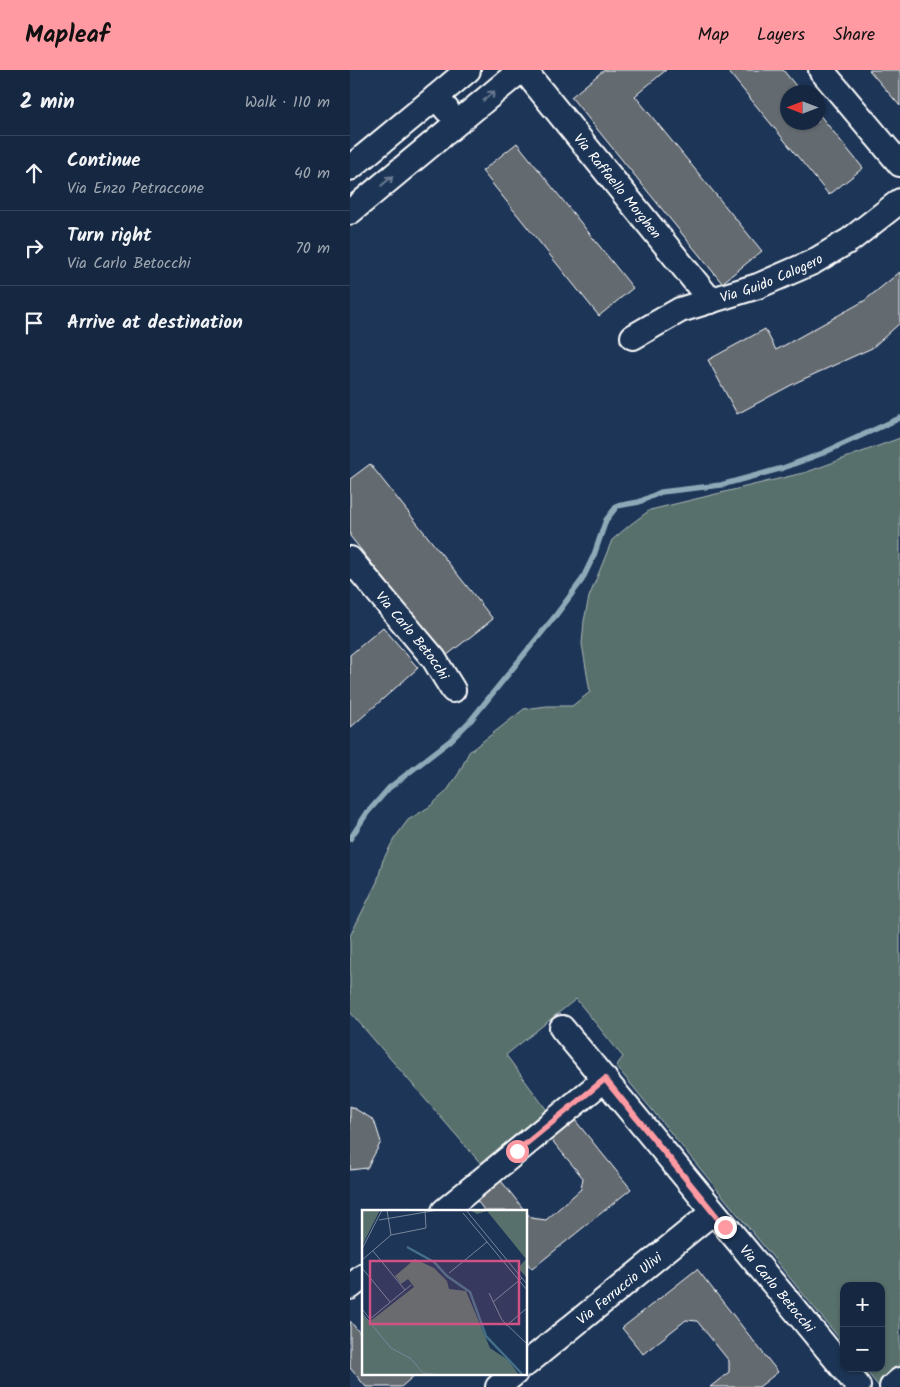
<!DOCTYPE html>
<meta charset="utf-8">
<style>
:root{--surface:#162841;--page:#23344c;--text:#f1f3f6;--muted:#9ea6b1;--line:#35445a;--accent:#ff9aa2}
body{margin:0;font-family:Kalam,sans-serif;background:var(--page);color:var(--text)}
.controls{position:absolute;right:15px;bottom:15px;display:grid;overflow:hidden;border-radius:10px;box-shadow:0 1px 4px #0004}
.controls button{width:45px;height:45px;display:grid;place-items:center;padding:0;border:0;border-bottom:1px solid var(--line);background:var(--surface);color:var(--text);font:25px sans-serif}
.compass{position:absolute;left:430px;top:15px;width:45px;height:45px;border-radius:50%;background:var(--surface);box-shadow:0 1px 4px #0004;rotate:270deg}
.stop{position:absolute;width:15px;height:15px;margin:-11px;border:4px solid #ff9aa2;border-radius:50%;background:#fff}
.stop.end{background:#ff9aa2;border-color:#fff;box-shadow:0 1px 5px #0008}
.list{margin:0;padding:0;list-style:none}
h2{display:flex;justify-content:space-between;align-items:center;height:65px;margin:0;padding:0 20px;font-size:21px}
h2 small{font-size:16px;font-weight:400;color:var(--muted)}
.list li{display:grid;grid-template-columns:32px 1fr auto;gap:15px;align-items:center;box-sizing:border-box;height:75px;padding:0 20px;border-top:1px solid var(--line)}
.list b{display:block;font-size:19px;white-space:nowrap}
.list p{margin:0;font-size:16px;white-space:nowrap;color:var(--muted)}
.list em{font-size:16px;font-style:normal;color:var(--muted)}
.icon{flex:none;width:28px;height:28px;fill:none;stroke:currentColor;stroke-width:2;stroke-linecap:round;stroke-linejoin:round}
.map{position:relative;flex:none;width:550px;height:1317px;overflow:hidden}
header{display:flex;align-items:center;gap:30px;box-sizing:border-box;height:70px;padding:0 25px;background:var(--accent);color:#111}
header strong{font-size:24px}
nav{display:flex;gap:28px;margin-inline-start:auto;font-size:18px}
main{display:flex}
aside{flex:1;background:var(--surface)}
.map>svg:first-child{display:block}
.green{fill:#58706c;stroke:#acb8b6}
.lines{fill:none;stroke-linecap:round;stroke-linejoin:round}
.stream{stroke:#8ea9b7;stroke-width:5.5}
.building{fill:#646a6f;stroke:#fff}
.minor-casing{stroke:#fff;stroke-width:28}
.minor{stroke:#1d3557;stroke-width:24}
.oneway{stroke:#6c7c92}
.route{stroke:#ff9aa2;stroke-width:6}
.labels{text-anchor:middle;stroke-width:4;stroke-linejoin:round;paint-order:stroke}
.street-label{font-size:14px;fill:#fff;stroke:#1d3557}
.inset-river{fill:none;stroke:#436f87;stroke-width:2.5}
.inset-road{fill:none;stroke:#77869a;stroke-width:1}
.view{fill:#d15284;fill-opacity:0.15;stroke:#d15284;stroke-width:2.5}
.inset-edge{fill:none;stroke:#fff;stroke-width:2.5}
</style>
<header>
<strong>Mapleaf</strong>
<nav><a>Map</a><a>Layers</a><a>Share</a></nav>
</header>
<main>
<aside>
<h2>2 min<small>Walk · 110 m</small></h2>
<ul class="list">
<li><svg class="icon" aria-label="ahead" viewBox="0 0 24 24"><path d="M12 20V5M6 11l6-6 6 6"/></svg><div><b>Continue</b><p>Via Enzo Petraccone</p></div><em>40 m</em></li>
<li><svg class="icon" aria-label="right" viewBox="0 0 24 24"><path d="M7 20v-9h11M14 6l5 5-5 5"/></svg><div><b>Turn right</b><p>Via Carlo Betocchi</p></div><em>70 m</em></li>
<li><svg class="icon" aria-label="arrive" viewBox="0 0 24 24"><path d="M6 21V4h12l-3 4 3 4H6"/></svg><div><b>Arrive at destination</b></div></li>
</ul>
</aside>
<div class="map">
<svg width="550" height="1317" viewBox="0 0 550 1317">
<rect width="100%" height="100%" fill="#1d3557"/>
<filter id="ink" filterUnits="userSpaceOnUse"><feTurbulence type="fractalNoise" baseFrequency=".02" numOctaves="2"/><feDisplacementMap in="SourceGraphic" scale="10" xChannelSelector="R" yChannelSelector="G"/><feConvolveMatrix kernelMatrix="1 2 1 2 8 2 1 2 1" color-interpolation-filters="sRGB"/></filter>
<g filter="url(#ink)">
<polygon class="green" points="550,368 550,1317 529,1317 514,1298 531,1298 531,1216 494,1216 494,1274 266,996 273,987 226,929 156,985 199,1043 132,1095 0,942 0,866 27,812 33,790 44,769 58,750 79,737 96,722 109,703 119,682 174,639 197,636 222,636 240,622 232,574 234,551 239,527 262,470 281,454 300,440 457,402"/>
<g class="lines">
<polyline class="stream" points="0,769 17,743 39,718 101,670 121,650 206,545 232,510 244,485 256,450 267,436 289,432 311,422 371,415 433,398 473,383 550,348"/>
</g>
<g class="building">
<polygon points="254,0 316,0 285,26 412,181 372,213 221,27"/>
<polygon points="377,0 433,0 451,22 438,22 438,52 468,52 468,43 513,98 479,125"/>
<polygon points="519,0 550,0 550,36"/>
<polygon points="167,73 283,218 249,246 132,101"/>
<polygon points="550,202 550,253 522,278 447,312 387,344 358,290 415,259 426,280 514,231"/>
<polygon points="20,394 143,549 96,586 0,466 0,409"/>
<polygon points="33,557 68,598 0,658 0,585"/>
<polygon points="0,1036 24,1050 31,1072 17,1098 0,1100"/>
<polygon points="224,1049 281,1119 182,1199 176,1192 176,1142 181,1148 196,1150 231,1119 233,1108 200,1068"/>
<polygon points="148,1107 175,1141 135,1141 124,1127"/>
<polygon points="347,1199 428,1302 409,1317 360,1317 379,1302 379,1291 347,1251 336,1250 293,1284 272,1258"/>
<polygon points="0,1251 14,1268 14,1303 67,1303 51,1317 16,1317 0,1298"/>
</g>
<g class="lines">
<g class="minor-casing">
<g id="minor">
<path id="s1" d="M 174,0 L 361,231"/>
<polyline points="471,0 550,94"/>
<polyline points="97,40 86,27 118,0"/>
<polyline points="0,98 86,27"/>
<polyline points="0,142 171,0"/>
<path id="s2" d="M 283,267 L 330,240 L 408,216 L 463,192 L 500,170 L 550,131"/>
<path id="s3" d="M 0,489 L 84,589 L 103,620"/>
<path id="s4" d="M 212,958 L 508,1316 L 507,1317"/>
<polyline points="94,1141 255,1009"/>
<polyline points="0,1217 14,1206"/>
<path id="s5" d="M 176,1294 L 363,1142"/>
<polyline points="148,1317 165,1303"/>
<polyline points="542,1317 550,1310"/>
</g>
</g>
<use href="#minor" class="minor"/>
</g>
<defs><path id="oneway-shaft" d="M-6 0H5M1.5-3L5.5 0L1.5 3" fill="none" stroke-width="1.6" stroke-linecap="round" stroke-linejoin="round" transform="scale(1.25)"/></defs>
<g class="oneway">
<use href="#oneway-shaft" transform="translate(139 26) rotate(-40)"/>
<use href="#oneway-shaft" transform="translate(37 111) rotate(-40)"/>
</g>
</g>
<g class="lines" filter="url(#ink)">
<polyline class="route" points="167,1081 255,1009 375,1157"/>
</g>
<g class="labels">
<g class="street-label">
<text dy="5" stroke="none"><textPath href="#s1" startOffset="149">Via Raffaello Morghen</textPath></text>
<text dy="5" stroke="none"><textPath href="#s2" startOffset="151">Via Guido Calogero</textPath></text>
<text dy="5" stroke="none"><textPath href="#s3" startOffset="99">Via Carlo Betocchi</textPath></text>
<text dy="5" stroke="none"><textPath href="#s5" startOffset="120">Via Ferruccio Ulivi</textPath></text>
<text dy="5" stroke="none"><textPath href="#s4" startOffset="338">Via Carlo Betocchi</textPath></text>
</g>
</g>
<g transform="translate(12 1140)">
<rect width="165" height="165" fill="#1d3557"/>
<path d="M 0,0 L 18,0 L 1,34 L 0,33 ZM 108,0 L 165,0 L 165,68 L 156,58 L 164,49 L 125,1 L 115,4 ZM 53,49 L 72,58 L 85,71 L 87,79 L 104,81 L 128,138 L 146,150 L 157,165 L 0,165 L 0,104 L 7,112 L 52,77 L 46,69 L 39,74 L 33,66 Z" fill="#58706c"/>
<path class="inset-river" d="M 45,37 L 72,52 L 85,66 L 108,82 L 124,126 L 161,165"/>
<path class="inset-road" d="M 25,0 L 29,25M 104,0 L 154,61M 101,3 L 165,80M 17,10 L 76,0M 0,39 L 20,0M 11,41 L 43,80M 0,50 L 29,25 L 64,18 L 63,0M 0,58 L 28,92M 154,61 L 165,74M 87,63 L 125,32M 127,83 L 140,110 L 165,134M 131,92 L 160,68M 0,99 L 8,109 L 49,75M 0,103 L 29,138 L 48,148 L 63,165M 144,116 L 165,98M 62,163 L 79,165"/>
<path class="view" d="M 8,51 L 157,51 L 157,114 L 8,114 Z"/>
<rect width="165" height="165" class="inset-edge"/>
</g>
</svg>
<div class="controls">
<button>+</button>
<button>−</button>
</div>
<svg class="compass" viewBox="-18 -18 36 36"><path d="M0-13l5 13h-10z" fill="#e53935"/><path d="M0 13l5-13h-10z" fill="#9ea6b1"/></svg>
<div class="stop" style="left:167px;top:1081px"></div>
<div class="stop end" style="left:375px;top:1157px"></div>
</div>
</main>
